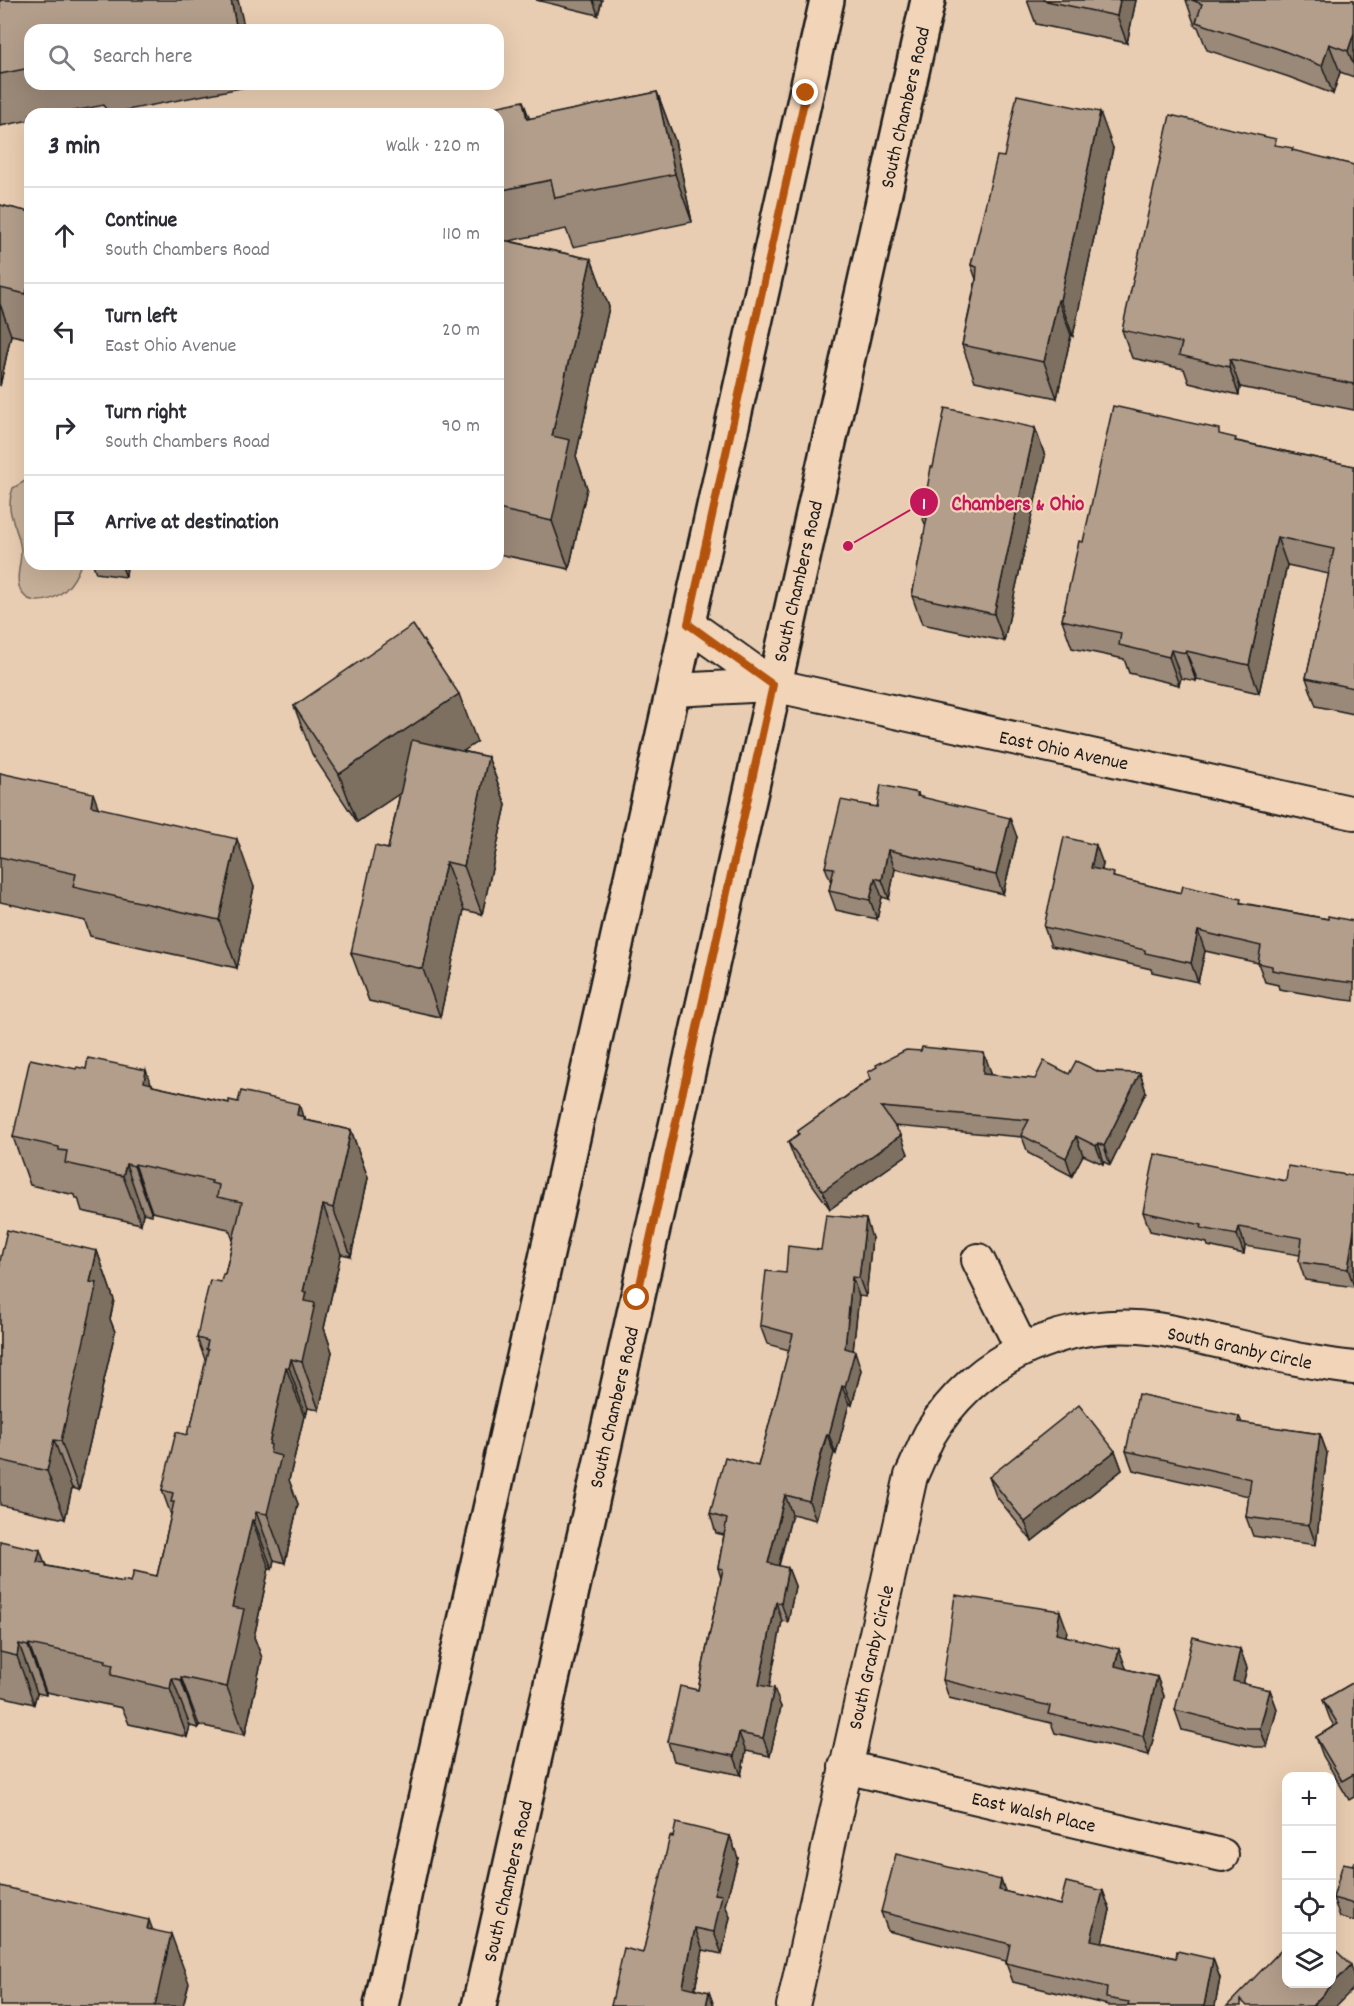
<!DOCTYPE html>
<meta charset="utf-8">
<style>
:root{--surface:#fff;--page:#f2f2f3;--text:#2b2b33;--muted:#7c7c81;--line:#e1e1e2}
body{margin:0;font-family:Dekko,sans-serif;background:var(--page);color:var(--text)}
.controls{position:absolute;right:18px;bottom:18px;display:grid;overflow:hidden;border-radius:12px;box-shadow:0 6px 24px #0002}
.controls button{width:54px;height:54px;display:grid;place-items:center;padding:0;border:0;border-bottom:2px solid var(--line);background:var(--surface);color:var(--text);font:30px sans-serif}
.stop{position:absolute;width:18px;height:18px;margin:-14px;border:4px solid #b45309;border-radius:50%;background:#fff}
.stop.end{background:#b45309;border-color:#fff;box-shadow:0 2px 6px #0008}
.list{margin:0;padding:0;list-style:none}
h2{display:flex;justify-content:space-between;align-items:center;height:78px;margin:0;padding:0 24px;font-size:26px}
h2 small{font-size:20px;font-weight:400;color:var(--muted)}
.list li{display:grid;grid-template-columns:39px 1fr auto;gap:18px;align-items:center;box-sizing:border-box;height:96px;padding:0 24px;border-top:2px solid var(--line)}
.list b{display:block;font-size:22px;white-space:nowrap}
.list p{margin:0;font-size:20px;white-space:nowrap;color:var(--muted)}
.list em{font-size:20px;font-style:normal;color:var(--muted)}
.icon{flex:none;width:33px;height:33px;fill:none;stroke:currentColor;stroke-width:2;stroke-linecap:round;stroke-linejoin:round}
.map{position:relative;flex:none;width:1354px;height:2006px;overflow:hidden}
.search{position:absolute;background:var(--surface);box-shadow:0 6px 24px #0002;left:24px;top:24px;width:480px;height:66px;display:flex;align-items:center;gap:15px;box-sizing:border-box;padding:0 21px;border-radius:18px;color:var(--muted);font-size:22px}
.panel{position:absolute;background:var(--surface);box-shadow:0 6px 24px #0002;left:24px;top:108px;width:480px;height:462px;border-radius:18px}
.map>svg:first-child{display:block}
.green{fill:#c7b099;stroke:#72665a;stroke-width:1.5}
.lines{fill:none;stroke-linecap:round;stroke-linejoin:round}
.minor-casing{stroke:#1c1c1c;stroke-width:36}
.primary-casing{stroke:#1c1c1c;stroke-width:38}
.minor{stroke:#f2d4b8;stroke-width:32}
.primary{stroke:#f2d4b8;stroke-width:33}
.wall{fill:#9a8878;stroke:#1c1c1c;stroke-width:1.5}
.shaded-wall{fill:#7d6f61;stroke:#1c1c1c;stroke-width:1.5}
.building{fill:#b39e8b;stroke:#1c1c1c;stroke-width:1.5}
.route{stroke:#b45309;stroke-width:8}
.labels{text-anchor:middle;stroke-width:4.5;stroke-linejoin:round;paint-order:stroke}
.street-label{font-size:20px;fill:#1c1c1c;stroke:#f2d4b8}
.leader{fill:none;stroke:#c2185b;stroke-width:2}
.callout-dot{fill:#c2185b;stroke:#f2d4b8;stroke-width:2}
.mark-label{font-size:18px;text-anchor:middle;font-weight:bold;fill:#fff}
.callout-label{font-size:21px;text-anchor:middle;font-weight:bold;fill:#c2185b;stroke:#f2d4b8;stroke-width:4.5;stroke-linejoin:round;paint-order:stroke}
</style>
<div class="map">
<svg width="1354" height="2006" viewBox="0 0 1354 2006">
<rect width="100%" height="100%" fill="#e9cdb2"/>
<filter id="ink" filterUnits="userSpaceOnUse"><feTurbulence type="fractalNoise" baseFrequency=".0167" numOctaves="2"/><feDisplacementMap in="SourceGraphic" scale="12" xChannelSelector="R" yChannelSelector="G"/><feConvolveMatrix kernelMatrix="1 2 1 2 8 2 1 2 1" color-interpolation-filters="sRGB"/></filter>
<g filter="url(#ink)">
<path class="green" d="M 25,481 L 30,481 L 30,564 L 81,564 C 74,584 60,601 38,601 C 31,601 26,599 22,593 C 14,580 21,566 21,552 C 20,527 3,515 13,488 Z"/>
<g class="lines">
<g class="minor-casing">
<g id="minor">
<polyline points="688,624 773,685"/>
<polyline points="673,690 773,685 1354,813"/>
<polyline points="978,1260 1022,1349"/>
<polyline points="845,1767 1222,1855"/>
<path d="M 793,2006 L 911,1476 C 918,1462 923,1447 930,1434 C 976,1356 1069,1316 1157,1329 C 1223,1340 1287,1361 1354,1368"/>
</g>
</g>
<g class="primary-casing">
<g id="primary">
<polyline points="381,2006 411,1863 827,0"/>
<polyline points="479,2006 928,0"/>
</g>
</g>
<use href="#minor" class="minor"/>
<use href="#primary" class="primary"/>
</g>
<g class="wall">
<polygon points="0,0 240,5 30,30 30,84 256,85 107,114 104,105 59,114 30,114 30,120 0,126"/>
<polygon points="536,0 602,0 598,15"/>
<polygon points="1027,0 1136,0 1127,43 1036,24"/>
<polygon points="1186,0 1354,0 1354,77 1340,72 1333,94 1289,77 1207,50 1198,27 1195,26"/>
<polygon points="657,92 675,141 692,222 573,247 566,229 509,241 591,259 609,307 576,456 587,488 569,569 498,554 498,114 530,119"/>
<polygon points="1279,146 1293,151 1354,165 1354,410 1240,387 1239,395 1189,383 1184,369 1132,358 1122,330"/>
<polygon points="1113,148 1073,336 1071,335 1057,398 975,381 962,345 976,279 971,265 1004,157"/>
<polygon points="0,205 30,212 30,339 11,335 0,386"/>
<polygon points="1035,428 1045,456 1004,641 922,624 912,596 926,526 922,517 933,467"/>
<polygon points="1222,435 1237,441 1354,466 1354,714 1316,706 1306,678 1329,574 1287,565 1259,693 1197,679 1196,681 1181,678 1179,685 1129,673 1124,659 1072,648 1062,620 1083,542"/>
<polygon points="93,564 127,564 126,577 96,573"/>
<polygon points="294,706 477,742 463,751 488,757 506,805 482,914 464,910 440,1017 369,1001 351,953 388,849 400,793 357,822 312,754"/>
<polygon points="0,773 99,808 254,887 237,968 90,936 85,921 0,902"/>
<polygon points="918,793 919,797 1017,837 1003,894 895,869 889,899 882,897 877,919 836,910 829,891 831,882 825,867 877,807"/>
<polygon points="1103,864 1102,870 1116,878 1181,893 1243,903 1328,919 1354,921 1354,1001 1337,999 1279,989 1278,985 1265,982 1258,963 1205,951 1198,982 1152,972 1151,969 1051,946 1044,927"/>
<polygon points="76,1069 151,1083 152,1084 153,1086 229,1103 303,1117 306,1120 351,1130 368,1178 351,1256 341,1254 324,1328 332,1352 319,1410 308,1408 306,1416 304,1416 289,1480 298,1504 285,1563 274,1560 272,1569 269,1568 254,1637 262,1658 245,1735 199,1725 198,1728 190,1726 187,1737 129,1724 124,1712 123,1711 122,1708 46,1692 46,1695 37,1693 34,1704 0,1696 0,1541 45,1563 48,1566 123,1582 131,1582 157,1576 171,1515 162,1490 191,1426 206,1362 197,1338 225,1274 233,1240 230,1232 229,1232 228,1229 152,1212 152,1215 143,1213 141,1224 82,1211 78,1198 76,1198 75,1195 30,1185 13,1137"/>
<polygon points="868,1072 991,1072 991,1075 1035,1079 1069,1074 1099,1072 1140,1073 1146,1092 1110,1165 1104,1162 1103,1164 1083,1155 1072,1176 1028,1153 1022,1137 895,1126 908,1154 830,1209 795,1160 788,1142 799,1134 798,1131 870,1079"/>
<polygon points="1354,1176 1354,1287 1305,1280 1299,1262 1300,1255 1245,1246 1244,1254 1208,1246 1207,1243 1150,1231 1143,1212 1286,1181"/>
<polygon points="872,1238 866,1297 859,1296 853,1351 861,1370 852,1405 849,1404 836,1454 834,1453 831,1462 816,1520 792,1514 779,1566 788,1568 795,1586 788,1622 782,1621 769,1687 781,1707 770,1756 746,1751 741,1775 674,1761 668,1742 698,1690 721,1578 718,1568 724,1535 716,1533 710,1514 758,1466 789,1350 767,1344 760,1325 786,1273 821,1250"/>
<polygon points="97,1251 114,1300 110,1319 115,1332 79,1490 72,1488 65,1519 0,1505 0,1261"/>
<polygon points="1239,1416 1242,1423 1320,1434 1327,1453 1316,1545 1253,1536 1246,1517 1249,1496 1133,1470 1126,1451"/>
<polygon points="1115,1451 1122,1470 1032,1541 996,1496 989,1477"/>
<polygon points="1067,1630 1066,1636 1126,1668 1126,1669 1157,1677 1164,1696 1149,1755 1055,1733 1051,1723 949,1698 943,1680"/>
<polygon points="1240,1649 1247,1668 1243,1684 1270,1690 1277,1709 1267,1747 1254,1747 1182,1730 1175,1710"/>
<polygon points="1354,1682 1354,1797 1349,1800 1323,1756 1316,1737 1334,1726 1330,1719 1323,1700"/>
<polygon points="730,1836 738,1858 725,1905 730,1917 722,1954 703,1950 695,1989 709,1992 714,2006 611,2006 643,1953 673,1837"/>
<polygon points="1354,1861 1354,1921 1340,1917 1333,1898 1353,1865"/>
<polygon points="1103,1891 1110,1910 1102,1942 1176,1958 1213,1959 1220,1978 1215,2006 1109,2006 1108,2005 1013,1982 1006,1963 1006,1961 888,1931 881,1912 1006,1892 1060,1905"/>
</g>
<g class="shaded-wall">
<polygon points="231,0 238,0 245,30 237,30"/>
<polygon points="593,0 602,0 598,15"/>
<polygon points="1120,0 1136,0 1127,43 1117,16"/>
<polygon points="1354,33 1354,66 1348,51"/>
<polygon points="1329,44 1340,72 1333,94 1322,66"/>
<polygon points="657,92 675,141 692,222 675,174"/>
<polygon points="523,101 541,149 527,119"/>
<polygon points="1100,112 1113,148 1073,336 1060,300"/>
<polygon points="591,259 609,307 576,456 587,488 569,569 552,521 552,436"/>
<polygon points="30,278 30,304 26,294"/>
<polygon points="1058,300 1071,335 1057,398 1044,362"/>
<polygon points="0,304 11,335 0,386"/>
<polygon points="1230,359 1240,387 1239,395 1229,367"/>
<polygon points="1035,428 1045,456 1004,641 994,614"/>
<polygon points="1277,537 1287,565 1259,693 1249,665"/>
<polygon points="123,564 127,564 126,577 122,567"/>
<polygon points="1171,650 1181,678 1179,685 1169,657"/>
<polygon points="1186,651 1197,679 1196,681 1186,653"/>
<polygon points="459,694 477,742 357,822 339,774"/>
<polygon points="488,757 506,805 482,914 464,866"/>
<polygon points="93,793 111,842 91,806"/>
<polygon points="1010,818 1017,837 1003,894 996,875"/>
<polygon points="237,839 254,887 237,968 219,920"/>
<polygon points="1096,845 1103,864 1098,887 1091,868"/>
<polygon points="888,850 895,869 889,899 882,880"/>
<polygon points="446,862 464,910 440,1017 423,969"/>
<polygon points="875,878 882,897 877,919 870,900"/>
<polygon points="1198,931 1205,951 1198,982 1191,963"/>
<polygon points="984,1053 991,1072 990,1093 983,1074"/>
<polygon points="146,1070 152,1086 152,1084 170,1132 144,1082"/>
<polygon points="1140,1073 1146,1092 1110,1165 1104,1146"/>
<polygon points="299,1104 304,1120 305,1117 322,1166 297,1115"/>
<polygon points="351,1130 368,1178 351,1256 333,1208"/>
<polygon points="901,1135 908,1154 830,1209 823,1191"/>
<polygon points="1076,1136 1083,1155 1072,1176 1066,1158"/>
<polygon points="1098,1143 1104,1162 1103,1164 1096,1146"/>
<polygon points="126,1164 143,1213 141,1224 123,1176"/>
<polygon points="135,1164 152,1212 152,1215 134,1166"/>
<polygon points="323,1205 341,1254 324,1328 332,1352 319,1410 302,1362 303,1292"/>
<polygon points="866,1219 872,1238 866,1297 859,1278"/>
<polygon points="1239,1227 1245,1246 1244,1254 1237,1235"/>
<polygon points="1354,1229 1354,1286 1348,1269"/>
<polygon points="97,1251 114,1300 110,1319 115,1332 79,1490 61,1441 90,1282"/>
<polygon points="852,1277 859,1296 852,1360 855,1351 861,1370 852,1405 845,1387 845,1348"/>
<polygon points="291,1359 308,1408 306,1416 289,1368"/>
<polygon points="286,1367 304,1416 289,1480 298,1504 285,1563 267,1514 270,1453 269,1444"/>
<polygon points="842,1386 849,1404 836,1454 829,1435"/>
<polygon points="827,1434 834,1453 816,1520 809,1501"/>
<polygon points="1320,1434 1327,1453 1316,1545 1309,1525"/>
<polygon points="54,1440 72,1488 65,1519 47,1471"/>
<polygon points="1115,1451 1122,1470 1032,1541 1025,1522"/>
<polygon points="785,1495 792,1514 774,1582 768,1563"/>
<polygon points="256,1512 274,1560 272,1569 254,1521"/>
<polygon points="252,1520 269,1568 254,1637 262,1658 245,1735 227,1687 232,1607"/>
<polygon points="40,1550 46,1566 46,1563 64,1611 37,1562"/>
<polygon points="788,1568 795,1586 788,1622 781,1603"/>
<polygon points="776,1602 782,1621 766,1704 759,1685"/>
<polygon points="1060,1611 1067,1630 1063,1653 1056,1634"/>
<polygon points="19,1644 37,1693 34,1704 17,1656"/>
<polygon points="29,1644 46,1692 46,1695 28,1646"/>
<polygon points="1119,1649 1126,1668 1122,1685 1115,1666"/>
<polygon points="1240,1649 1247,1668 1239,1700 1233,1681"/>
<polygon points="181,1677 199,1725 198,1728 181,1680"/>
<polygon points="1157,1677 1164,1696 1149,1755 1143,1736"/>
<polygon points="172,1678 190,1726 187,1737 170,1689"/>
<polygon points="774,1688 781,1707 770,1756 763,1738"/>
<polygon points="1270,1690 1277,1709 1267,1747 1260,1728"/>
<polygon points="739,1733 746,1751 741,1775 734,1756"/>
<polygon points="730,1836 738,1858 725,1905 730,1917 722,1954 714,1932 714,1894"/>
<polygon points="1001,1880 1008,1899 999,1890"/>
<polygon points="1103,1891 1110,1910 1098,1959 1091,1940"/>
<polygon points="149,1920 165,1963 171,1934 189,1983 183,2006 155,2006 147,1929"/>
<polygon points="695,1928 703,1950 691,2006 683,1986"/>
<polygon points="1213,1959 1220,1978 1215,2006 1204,2006"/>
<polygon points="1351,1965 1354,1974 1354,1988 1336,2006 1312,2006"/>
<polygon points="709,1992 714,2006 706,2006"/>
</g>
<g class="building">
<polygon points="0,0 231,0 237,30 30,30 30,68 0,74"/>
<polygon points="1042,0 1120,0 1117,16"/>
<polygon points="1192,0 1354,0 1354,33 1348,51 1329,44 1322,66 1279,49 1196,22 1202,4"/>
<polygon points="657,92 675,174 555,198 551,180 498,191 498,114 461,114 523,101 527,119"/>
<polygon points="1017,95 1100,112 1060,300 1058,300 1044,362 962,345 976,282 977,267 971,265 997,156 1004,157"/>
<polygon points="1170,115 1276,139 1275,145 1293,148 1292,150 1354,165 1354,384 1230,359 1229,367 1179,355 1182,343 1122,330"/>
<polygon points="0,205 30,212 30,278 26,294 0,288"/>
<polygon points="498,239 591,259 552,436 570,440 552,521 498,509"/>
<polygon points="1113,406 1219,429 1219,434 1236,438 1235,441 1354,466 1354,688 1306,678 1334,549 1277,537 1249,665 1186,651 1186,653 1171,650 1169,657 1119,645 1121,633 1062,620 1079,541 1083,542"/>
<polygon points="945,408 1035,428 994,614 912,596 927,518 922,517 931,467 933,467"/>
<polygon points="99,564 123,564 122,567"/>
<polygon points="413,625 459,694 339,774 294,706"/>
<polygon points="412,740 488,757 464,866 446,862 423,969 351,953 375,846 388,849"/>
<polygon points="0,773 93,793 91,806 237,839 219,920 73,887 76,874 0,857"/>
<polygon points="881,785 918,793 917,796 1010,818 996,875 888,850 882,880 875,878 870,900 829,891 834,868 825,867 841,800 877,807"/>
<polygon points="1064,837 1096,845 1091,868 1114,873 1113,877 1181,893 1183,886 1241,899 1240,903 1328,919 1328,916 1354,921 1354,983 1330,980 1272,970 1272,966 1258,963 1261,946 1198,931 1191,963 1145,953 1145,950 1044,927"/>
<polygon points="922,1047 984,1053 983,1074 1035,1079 1044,1061 1069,1074 1076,1061 1099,1072 1140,1073 1104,1146 1098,1143 1096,1146 1076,1136 1066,1158 1021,1135 1029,1120 881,1107 901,1135 823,1191 788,1142 799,1134 798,1131 871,1079 868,1072 877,1067 876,1065 906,1050 921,1051"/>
<polygon points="88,1058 146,1070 144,1082 152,1084 152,1086 229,1103 229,1100 238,1102 241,1091 299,1104 297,1115 305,1117 304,1120 351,1130 333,1208 323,1205 303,1292 306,1292 304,1301 315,1303 302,1362 291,1359 289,1368 286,1367 269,1444 271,1445 270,1453 281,1456 267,1514 256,1512 254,1521 252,1520 232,1607 244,1609 227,1687 181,1677 181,1680 172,1678 170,1689 111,1675 113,1665 105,1663 106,1660 29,1644 28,1646 19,1644 17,1656 0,1652 0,1541 40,1550 37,1562 46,1563 46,1566 123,1582 123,1580 131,1582 134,1571 157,1576 174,1502 171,1502 173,1493 162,1490 176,1432 187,1435 189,1426 191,1426 208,1350 206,1349 208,1341 197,1338 201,1317 210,1280 221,1282 223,1274 225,1274 242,1202 217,1197 219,1185 211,1183 212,1181 135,1164 134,1166 126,1164 123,1176 65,1163 67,1151 59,1150 59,1147 13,1137 30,1059 76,1069 77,1067 86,1069"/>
<polygon points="1155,1154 1286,1181 1288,1166 1354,1176 1354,1229 1348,1269 1299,1262 1302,1238 1239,1227 1237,1235 1201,1228 1202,1225 1143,1212"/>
<polygon points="826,1215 866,1219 859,1278 852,1277 845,1348 855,1351 845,1387 842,1386 829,1435 827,1434 824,1443 809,1501 785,1495 768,1563 788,1568 781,1603 776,1602 759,1685 774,1688 763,1738 739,1733 734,1756 668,1742 680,1686 698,1690 723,1569 718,1568 727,1519 710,1514 725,1457 758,1466 793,1334 760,1325 766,1271 786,1273 788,1246 821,1250"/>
<polygon points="7,1230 97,1251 90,1282 97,1283 61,1441 54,1440 47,1471 0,1460 0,1261"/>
<polygon points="1138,1394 1239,1416 1238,1422 1320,1434 1309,1525 1246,1517 1251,1479 1126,1451"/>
<polygon points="1079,1405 1115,1451 1025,1522 989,1477"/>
<polygon points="955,1595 1060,1611 1056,1634 1119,1649 1115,1666 1157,1677 1143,1736 1048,1714 1050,1706 943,1680"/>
<polygon points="1193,1637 1240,1649 1233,1681 1270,1690 1260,1728 1247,1728 1175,1710"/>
<polygon points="1354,1682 1354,1774 1342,1781 1316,1737 1338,1724 1323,1700"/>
<polygon points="676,1823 730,1836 714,1894 722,1895 714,1932 695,1928 683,1986 709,1992 706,2006 611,2006 624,1948 643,1953 670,1836 673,1837"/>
<polygon points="896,1854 1001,1880 999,1890 1060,1905 1066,1882 1103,1891 1091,1940 1176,1958 1177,1951 1213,1959 1204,2006 1128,2006 1129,2002 1106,1998 1107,1987 1006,1963 1010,1944 881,1912"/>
<polygon points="1354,1861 1354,1904 1333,1898 1343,1863 1353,1865"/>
<polygon points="0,1886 149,1920 147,1929 171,1934 155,2006 0,2006"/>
<polygon points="1287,1944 1287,1983 1332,1983 1332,1947 1351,1965 1312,2006 1247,2006 1241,2000 1241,2006 1227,2006"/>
</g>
</g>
<g class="lines" filter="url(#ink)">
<polyline class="route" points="637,1298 773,685 688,624 806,93"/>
</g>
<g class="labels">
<g class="street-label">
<text transform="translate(904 107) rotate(-77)" y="7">South Chambers Road</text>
<text transform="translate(797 581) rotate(-77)" y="7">South Chambers Road</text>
<text transform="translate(1064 749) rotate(12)" y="7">East Ohio Avenue</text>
<text transform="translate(1240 1347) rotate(12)" y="7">South Granby Circle</text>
<text transform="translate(613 1407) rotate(-77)" y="7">South Chambers Road</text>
<text transform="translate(870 1657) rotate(-77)" y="7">South Granby Circle</text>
<text transform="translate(1034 1811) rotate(13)" y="7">East Walsh Place</text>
<text transform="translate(507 1881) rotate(-77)" y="7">South Chambers Road</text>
</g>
</g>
<path class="leader" d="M848 546L924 502"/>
<g class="callout-dot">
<circle cx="848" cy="546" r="6"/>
<circle cx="924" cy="502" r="15"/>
</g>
<g class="mark-label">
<text x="924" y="509">1</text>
</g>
<g class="callout-label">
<text x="1018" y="510">Chambers &amp; Ohio</text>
</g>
</svg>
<div class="controls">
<button>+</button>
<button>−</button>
<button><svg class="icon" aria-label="locate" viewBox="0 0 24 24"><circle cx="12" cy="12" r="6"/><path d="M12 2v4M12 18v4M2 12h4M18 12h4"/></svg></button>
<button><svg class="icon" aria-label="layers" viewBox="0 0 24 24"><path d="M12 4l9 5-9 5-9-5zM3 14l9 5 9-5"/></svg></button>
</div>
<div class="stop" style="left:637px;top:1298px"></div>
<div class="stop end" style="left:806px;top:93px"></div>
<div class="search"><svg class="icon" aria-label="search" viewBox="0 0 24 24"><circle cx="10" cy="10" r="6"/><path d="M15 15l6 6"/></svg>Search here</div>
<section class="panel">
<h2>3 min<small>Walk · 220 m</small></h2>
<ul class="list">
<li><svg class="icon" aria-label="ahead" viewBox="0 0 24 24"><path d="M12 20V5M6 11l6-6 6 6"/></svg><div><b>Continue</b><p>South Chambers Road</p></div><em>110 m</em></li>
<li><svg class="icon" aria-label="left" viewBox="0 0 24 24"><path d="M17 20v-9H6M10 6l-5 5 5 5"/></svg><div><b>Turn left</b><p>East Ohio Avenue</p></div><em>20 m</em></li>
<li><svg class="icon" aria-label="right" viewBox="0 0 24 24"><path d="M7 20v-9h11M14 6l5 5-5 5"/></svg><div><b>Turn right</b><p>South Chambers Road</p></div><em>90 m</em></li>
<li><svg class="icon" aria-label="arrive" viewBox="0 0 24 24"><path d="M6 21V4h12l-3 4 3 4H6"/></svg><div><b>Arrive at destination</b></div></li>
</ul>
</section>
</div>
